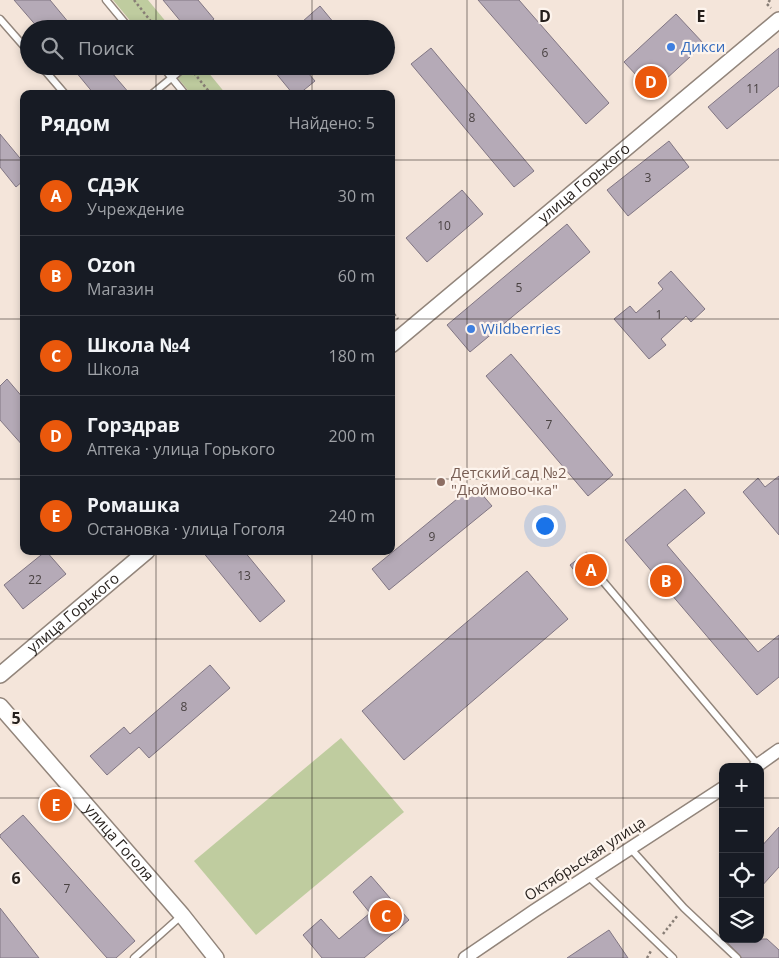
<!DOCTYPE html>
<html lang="ru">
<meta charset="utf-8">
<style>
:root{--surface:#171b24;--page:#242831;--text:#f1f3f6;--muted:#9ea1a6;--line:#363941;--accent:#ea580c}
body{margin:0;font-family:"Open Sans",sans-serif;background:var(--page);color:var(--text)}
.controls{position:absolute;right:15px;bottom:15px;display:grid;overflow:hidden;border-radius:10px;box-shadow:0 2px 8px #0003}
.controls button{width:45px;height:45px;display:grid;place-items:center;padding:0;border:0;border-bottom:1px solid var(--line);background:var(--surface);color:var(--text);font:25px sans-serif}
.you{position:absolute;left:544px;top:525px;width:18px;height:18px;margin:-12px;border:4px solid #fff;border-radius:50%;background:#1a73e8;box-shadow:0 0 0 8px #1a73e833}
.badge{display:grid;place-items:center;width:32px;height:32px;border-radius:50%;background:var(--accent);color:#fff;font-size:16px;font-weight:700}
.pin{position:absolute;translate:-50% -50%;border:2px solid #fff;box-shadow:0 1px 5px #0006}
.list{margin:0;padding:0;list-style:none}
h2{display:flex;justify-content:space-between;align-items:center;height:65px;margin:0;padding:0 20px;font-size:21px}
h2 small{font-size:16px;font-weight:400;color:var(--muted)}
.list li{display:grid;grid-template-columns:32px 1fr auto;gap:15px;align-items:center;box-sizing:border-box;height:80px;padding:0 20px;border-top:1px solid var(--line)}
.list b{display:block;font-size:19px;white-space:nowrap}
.list p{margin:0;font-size:16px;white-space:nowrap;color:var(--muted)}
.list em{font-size:16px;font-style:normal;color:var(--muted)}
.icon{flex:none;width:28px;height:28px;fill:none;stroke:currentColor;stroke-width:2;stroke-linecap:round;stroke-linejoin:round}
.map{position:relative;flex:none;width:779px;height:958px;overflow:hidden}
.search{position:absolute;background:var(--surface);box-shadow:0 2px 8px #0003;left:20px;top:20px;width:375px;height:55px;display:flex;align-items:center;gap:12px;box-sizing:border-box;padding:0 18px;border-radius:28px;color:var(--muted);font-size:19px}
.panel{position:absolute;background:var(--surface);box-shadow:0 2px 8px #0003;left:20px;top:90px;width:375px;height:465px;border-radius:10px}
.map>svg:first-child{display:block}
.green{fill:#bfcc9f}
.building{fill:#b5aab7;stroke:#817683}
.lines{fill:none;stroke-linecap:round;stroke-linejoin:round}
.service-casing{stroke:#92857b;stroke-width:9}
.minor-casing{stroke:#92857b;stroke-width:15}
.tertiary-casing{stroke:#92857b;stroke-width:18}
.path{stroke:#877d75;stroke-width:2.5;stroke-dasharray:2.5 2.5;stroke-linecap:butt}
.service{stroke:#fff;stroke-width:6}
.minor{stroke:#fff;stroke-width:12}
.tertiary{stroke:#fff;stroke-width:15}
.grid{fill:none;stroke:#251f1b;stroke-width:1;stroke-opacity:0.55}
.shop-dot{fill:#3f7fe0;stroke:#fdf4ed;stroke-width:2}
.education-dot{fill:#8d6e63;stroke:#fdf4ed;stroke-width:2}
.labels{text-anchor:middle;stroke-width:4.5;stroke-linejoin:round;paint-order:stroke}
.number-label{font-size:12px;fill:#494242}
.shop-label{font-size:15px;fill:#366cbe;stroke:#fdf4ed;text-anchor:start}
.street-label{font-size:15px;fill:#251f1b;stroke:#fdf4ed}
.education-label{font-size:15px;fill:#785e54;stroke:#fdf4ed;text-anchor:start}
.grid-label{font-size:16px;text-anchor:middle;font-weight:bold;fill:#251f1b;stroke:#fdf4ed;stroke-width:4.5;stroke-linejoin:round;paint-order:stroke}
</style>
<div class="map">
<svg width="779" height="958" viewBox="0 0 779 958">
<rect width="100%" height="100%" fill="#f4e5da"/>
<g class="green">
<polygon points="113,0 148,0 172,29 137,29"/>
<polygon points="168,66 203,66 226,94 191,94"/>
<polygon points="341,738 404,812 256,935 194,861"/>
</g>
<g class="building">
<polygon points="14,0 50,0 74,29 39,29"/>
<polygon points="163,0 198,0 214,19 202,29 187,29"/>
<polygon points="478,0 519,0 609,103 586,124"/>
<polygon points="320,6 339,29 294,29"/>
<polygon points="676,14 704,44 652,92 624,62"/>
<polygon points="431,48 534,171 514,187 411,64"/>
<polygon points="779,48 779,86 727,129 708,107"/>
<polygon points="71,66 106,66 130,94 94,94"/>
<polygon points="270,66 302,66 315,81 299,94 293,94"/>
<polygon points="0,134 24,163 24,180 16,187 0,167"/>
<polygon points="669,141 689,167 628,216 607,190"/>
<polygon points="462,190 483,214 427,262 406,238"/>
<polygon points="567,224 590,252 470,352 447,325"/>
<polygon points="671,271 705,309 691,322 686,316 661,339 666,345 649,359 614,319 630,306 636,313 663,289 658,283"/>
<polygon points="511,354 613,475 588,496 486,376"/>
<polygon points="7,379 24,399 24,447 0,420 0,386"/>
<polygon points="779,476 779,535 743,492 758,478 765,487"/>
<polygon points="474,485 492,506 389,590 372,569"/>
<polygon points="685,489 705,513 667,545 758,652 779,635 779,677 757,695 625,540"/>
<polygon points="46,551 66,574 23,609 4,585"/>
<polygon points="202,551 244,551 285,601 260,622"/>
<polygon points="587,552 602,571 585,585 570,565"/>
<polygon points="527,571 568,619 404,760 362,711"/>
<polygon points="210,665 230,688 149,758 139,747 107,775 90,756 124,727 130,734"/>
<polygon points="23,815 135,941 116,958 107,958 0,837 0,835"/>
<polygon points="779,827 779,867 760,888 760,848"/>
<polygon points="371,876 409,920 364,958 322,958 303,935 321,919 339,939 370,913 353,892"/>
<polygon points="0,908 39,958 0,958"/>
<polygon points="609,930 628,958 567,958"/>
<polygon points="724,939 767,939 779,950 779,958 742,958"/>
</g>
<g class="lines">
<g class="service-casing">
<g id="service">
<polyline points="106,0 130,29"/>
<polyline points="0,19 29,52"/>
<polyline points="41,66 65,94"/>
<polyline points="162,66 185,94"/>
<polyline points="152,94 186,66"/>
<polyline points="602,580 758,765"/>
<polyline points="631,849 684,908 737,958"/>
<polyline points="588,876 673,958"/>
<polyline points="134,958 181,916"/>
</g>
</g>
<g class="minor-casing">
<g id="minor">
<polyline points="755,767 779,750"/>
<polyline points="465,958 534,911 723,788"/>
</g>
</g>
<g class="tertiary-casing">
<g id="tertiary">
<path id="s1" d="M 391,345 L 779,20"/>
<path id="s2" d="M 0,675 L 147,551"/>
<path id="s3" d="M 0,706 L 182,915 L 216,958"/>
</g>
</g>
<g class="path">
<polyline points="134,0 157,29"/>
<polyline points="770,0 767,4 771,8"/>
<polyline points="194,73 211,94"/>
<polyline points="391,310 398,319"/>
<polyline points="663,934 678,915"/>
<polyline points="647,958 651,951"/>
</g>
<use href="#service" class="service"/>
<use href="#minor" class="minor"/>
<use href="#tertiary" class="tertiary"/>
</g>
<path class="grid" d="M 156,0 L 156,29M 312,0 L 312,29M 467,0 L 467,958M 623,0 L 623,958M 156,66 L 156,94M 312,66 L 312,94M 0,160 L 24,160M 391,160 L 779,160M 0,319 L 24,319M 391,319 L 779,319M 0,479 L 24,479M 391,479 L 779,479M 156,551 L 156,958M 312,551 L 312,958M 0,639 L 779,639M 0,798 L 723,798M 760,798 L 779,798"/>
<g class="shop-dot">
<circle cx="671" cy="47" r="5"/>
<circle cx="471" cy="329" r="5"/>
</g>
<circle class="education-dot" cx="441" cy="482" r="5"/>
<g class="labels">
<g class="number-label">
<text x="545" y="57">6</text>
<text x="753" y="93">11</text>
<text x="472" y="122">8</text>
<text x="648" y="182">3</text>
<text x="444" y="230">10</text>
<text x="519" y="292">5</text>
<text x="659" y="319">1</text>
<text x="549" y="429">7</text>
<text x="432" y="541">9</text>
<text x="244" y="580">13</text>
<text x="35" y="584">22</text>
<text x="184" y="711">8</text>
<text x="67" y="893">7</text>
</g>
<g class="shop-label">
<text x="681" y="52">Дикси</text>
<text x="481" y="334">Wildberries</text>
</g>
<g class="street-label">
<text dy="5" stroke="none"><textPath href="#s1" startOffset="252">улица Горького</textPath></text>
<text dy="5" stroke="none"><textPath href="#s2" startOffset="96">улица Горького</textPath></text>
<text dy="5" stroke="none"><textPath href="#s3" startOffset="181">улица Гоголя</textPath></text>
<text transform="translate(585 859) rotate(-33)" y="5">Октябрьская улица</text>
</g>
<g class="education-label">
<text x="451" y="478">Детский сад №2<tspan x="451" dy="17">"Дюймовочка"</tspan></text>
</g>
</g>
<g class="grid-label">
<text x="545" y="22">D</text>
<text x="701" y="22">E</text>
<text x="16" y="724">5</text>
<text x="16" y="884">6</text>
</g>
</svg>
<div class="controls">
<button>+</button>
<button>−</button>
<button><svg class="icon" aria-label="locate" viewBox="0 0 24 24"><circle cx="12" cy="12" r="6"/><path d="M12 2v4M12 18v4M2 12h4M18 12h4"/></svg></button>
<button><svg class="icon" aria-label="layers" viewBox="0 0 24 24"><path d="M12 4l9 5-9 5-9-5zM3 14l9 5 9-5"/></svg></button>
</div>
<div class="you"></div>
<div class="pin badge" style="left:591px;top:570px">A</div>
<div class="pin badge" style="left:666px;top:581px">B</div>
<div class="pin badge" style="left:386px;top:916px">C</div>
<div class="pin badge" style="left:651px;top:82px">D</div>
<div class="pin badge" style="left:56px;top:805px">E</div>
<div class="search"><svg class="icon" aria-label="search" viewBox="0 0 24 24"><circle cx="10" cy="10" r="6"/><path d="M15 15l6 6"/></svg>Поиск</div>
<section class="panel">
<h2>Рядом<small>Найдено: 5</small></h2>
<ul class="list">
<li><span class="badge">A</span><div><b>СДЭК</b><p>Учреждение</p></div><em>30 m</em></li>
<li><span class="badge">B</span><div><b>Ozon</b><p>Магазин</p></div><em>60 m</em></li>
<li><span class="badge">C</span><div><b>Школа №4</b><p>Школа</p></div><em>180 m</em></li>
<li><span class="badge">D</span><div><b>Горздрав</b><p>Аптека · улица Горького</p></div><em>200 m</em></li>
<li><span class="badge">E</span><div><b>Ромашка</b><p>Остановка · улица Гоголя</p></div><em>240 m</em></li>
</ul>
</section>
</div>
